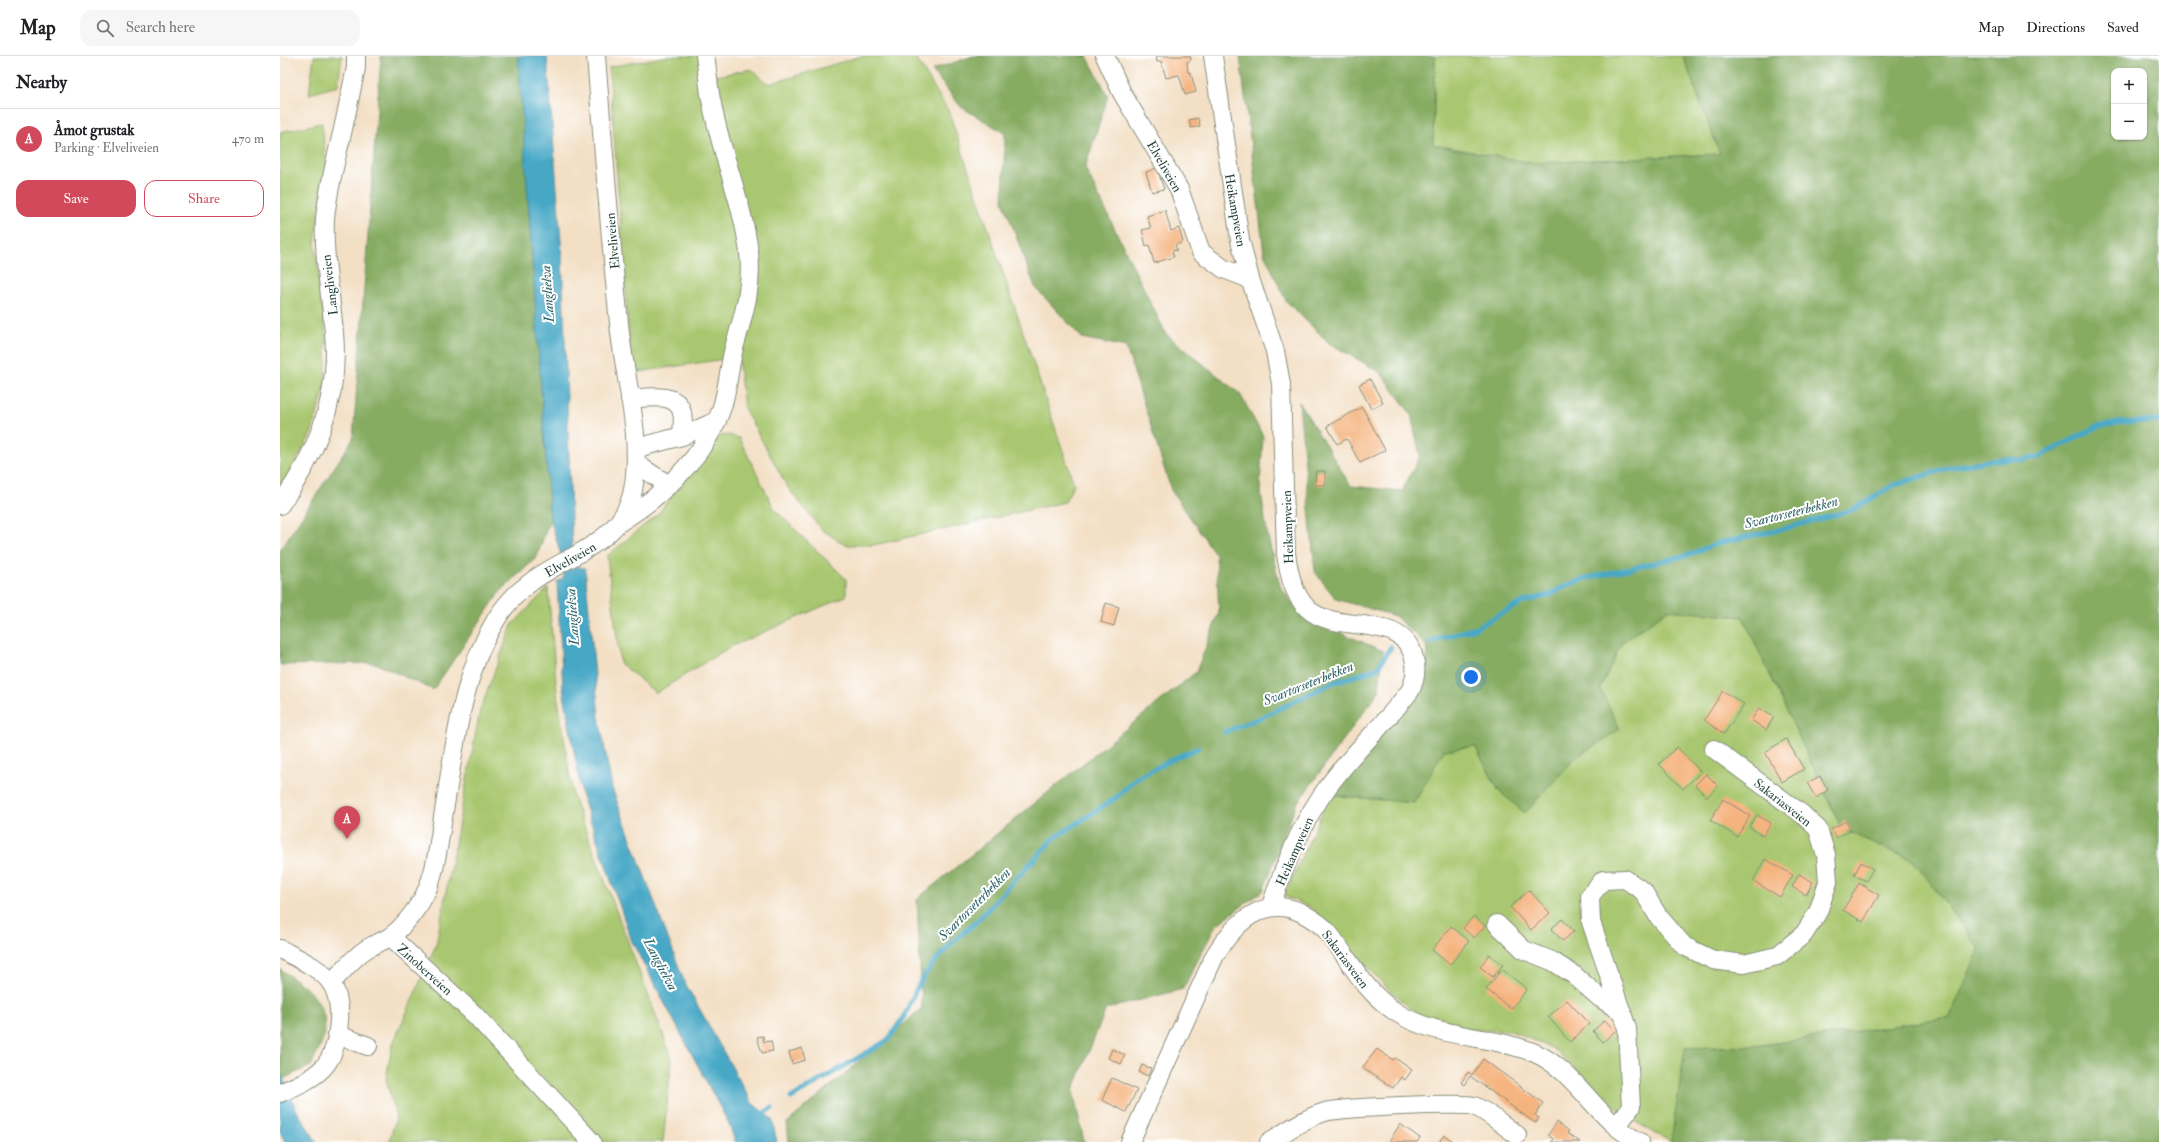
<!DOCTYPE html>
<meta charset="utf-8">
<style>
:root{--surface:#fff;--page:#f6f6f6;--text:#202124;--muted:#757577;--line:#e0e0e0;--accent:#d1495b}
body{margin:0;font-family:"IM FELL Double Pica",serif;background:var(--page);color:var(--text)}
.controls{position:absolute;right:12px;top:12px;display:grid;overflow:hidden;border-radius:8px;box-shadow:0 1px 3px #0004}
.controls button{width:36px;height:36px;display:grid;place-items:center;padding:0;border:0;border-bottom:1px solid var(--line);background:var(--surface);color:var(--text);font:20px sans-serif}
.you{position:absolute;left:1191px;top:621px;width:14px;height:14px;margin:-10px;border:3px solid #fff;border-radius:50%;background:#1a73e8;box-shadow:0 0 0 6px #1a73e833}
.badge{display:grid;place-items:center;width:26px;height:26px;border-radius:50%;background:var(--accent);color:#fff;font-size:13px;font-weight:700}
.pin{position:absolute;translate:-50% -33px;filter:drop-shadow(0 1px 2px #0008)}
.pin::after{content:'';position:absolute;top:21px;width:14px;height:12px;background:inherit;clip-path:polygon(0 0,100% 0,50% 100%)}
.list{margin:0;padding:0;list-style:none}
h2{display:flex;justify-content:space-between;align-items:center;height:52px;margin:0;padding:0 16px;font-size:17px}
h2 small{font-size:13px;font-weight:400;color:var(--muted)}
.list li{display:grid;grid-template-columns:26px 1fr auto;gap:12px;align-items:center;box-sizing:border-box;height:60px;padding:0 16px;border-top:1px solid var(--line)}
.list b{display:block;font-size:15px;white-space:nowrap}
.list p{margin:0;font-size:13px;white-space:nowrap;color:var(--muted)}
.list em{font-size:13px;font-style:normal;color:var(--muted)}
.actions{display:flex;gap:8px;padding:12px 16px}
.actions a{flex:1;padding:9px 0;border:1px solid var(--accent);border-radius:12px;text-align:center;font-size:14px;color:var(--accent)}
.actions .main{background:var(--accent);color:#fff}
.icon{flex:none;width:22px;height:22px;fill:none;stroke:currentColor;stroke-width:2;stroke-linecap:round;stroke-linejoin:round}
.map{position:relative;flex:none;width:1879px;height:1086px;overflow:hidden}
header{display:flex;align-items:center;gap:24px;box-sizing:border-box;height:56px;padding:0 20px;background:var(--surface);border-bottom:1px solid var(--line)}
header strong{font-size:19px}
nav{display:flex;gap:22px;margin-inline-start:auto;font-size:14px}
.search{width:280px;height:36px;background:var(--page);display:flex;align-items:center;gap:10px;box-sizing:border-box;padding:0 14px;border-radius:12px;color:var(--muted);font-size:15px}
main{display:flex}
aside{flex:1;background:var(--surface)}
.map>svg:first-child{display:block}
.green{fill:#a9c76f;stroke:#648252}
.forest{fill:#86ac62;stroke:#52744b;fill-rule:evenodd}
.water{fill:#47a8c6;stroke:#33727d}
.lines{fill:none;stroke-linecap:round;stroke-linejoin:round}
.stream{stroke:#47a8c6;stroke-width:5}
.building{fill:#f5b37e}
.minor-casing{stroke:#898e7c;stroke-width:20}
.minor{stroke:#fff;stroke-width:18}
.labels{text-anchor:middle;stroke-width:4;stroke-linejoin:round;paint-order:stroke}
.street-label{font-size:13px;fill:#1f3d34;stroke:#fff}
.water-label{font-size:14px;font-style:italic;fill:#2d6267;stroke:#fff}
</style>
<header>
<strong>Map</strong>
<div class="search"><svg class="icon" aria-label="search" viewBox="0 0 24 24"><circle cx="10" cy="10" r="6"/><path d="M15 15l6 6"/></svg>Search here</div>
<nav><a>Map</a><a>Directions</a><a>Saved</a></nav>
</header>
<main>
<aside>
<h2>Nearby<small></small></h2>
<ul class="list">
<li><span class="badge">A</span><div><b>Åmot grustak</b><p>Parking · Elveliveien</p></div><em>470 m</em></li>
</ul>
<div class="actions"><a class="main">Save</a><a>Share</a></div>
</aside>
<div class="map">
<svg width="1879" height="1086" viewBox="0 0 1879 1086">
<rect width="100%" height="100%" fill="#fff"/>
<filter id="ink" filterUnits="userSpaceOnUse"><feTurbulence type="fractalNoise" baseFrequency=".025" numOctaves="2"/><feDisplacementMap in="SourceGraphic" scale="8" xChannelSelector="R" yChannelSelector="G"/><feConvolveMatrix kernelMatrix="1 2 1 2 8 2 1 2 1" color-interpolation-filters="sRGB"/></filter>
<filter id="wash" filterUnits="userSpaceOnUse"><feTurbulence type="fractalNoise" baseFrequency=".012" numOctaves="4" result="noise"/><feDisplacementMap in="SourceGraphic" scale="16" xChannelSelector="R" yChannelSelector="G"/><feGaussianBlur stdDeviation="0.9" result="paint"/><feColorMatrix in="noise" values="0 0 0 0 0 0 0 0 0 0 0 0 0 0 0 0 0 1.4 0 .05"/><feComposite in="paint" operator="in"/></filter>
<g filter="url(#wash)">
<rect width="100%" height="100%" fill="#f3dfc4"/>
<g class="green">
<polygon points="34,0 62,0 58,30 29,38"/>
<polygon points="388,0 419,0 436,20 471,13 489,28 581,0 635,0 669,56 794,428 785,446 594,489 566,489 542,474 508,432 464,352 458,301 358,316 350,298 329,11"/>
<polygon points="1155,0 1403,0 1440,98 1254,107 1153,89"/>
<polygon points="42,67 46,108 35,186 46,280 46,328 31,378 0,435 0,76"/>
<polygon points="449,379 459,382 495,454 566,523 566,540 448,592 376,637 340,607 327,500 379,457 424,392 437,380"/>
<polygon points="268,532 277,637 293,741 392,1002 383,1086 109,1086 116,1062 106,1023 112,990 156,889 200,654 232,569"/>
<polygon points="1388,554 1463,561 1562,773 1634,805 1700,893 1669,962 1475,990 1406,992 1391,1086 1345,1060 1274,993 1231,975 1185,974 1140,961 1102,927 1030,851 1004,840 1050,739 1134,747 1164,694 1195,690 1219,735 1246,756 1295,702 1339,673 1319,633 1342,586"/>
</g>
<g class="forest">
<polygon points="101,0 238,0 240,16 270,463 257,501 220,536 153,634 95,607 0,609 0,494 73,383"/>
<polygon points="693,0 807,0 828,40 805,112 886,278 960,338 983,380 980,429 987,477 1000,530 1022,560 1103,595 1099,635 1016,749 983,835 936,869 903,933 826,953 793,1035 804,1086 509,1086 507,1067 642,952 637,843 916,616 939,557 936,499 891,434 846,291 802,282 755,231 723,145 725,77 681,51 652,14"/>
<path d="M 960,0 L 1155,0 L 1153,89 L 1254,107 L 1440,98 L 1403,0 L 1879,0 L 1879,1086 L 1391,1086 L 1405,992 L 1475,990 L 1669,962 L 1700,893 L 1634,805 L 1562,773 L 1463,561 L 1388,554 L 1342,586 L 1320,633 L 1340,673 L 1295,702 L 1245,757 L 1219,735 L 1195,690 L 1164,694 L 1134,747 L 1050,739 L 1146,618 L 1147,590 L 1115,560 L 1056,543 L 1035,516 L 1019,346 L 1071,430 L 1122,435 L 1140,400 L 1131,358 L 1100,316 L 1049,287 L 1006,245 L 984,197 ZM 1834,15 L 1864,15 L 1864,81 L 1834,81 Z"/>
<path d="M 0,913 C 22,929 45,941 45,972 C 45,984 35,999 31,1010 L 0,1024 Z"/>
</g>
<g class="water">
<polygon points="238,0 267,0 282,199 292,489 297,511 305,512 319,661 332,732 404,925 472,1047 492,1063 497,1086 455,1086 449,1068 352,886 302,740 283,633 277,526 284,521 281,499 270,463"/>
<polygon points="0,1015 18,1057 37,1086 5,1086 0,1076"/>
</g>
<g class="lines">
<g class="stream">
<polyline points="1150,586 1195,572 1243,546 1270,539 1285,530 1308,522 1408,499 1438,487 1503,473 1572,454 1614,429 1668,412 1706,405 1728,403 1743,404 1759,401 1817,371 1844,366 1879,365"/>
<polyline points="944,676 980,662 1052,627 1097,613 1111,591"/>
<polyline points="511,1042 608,984 625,959 636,934 649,912 674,885 698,864 773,783 837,741 855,723 897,701 918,692"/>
<polyline points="479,1060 492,1052"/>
</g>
</g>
<g id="blocks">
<g class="building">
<polygon points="876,0 910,0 911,4 907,6 908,16 911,17 916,36 905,39 899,19 886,22 881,5 877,6"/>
<polygon points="918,62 920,70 911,72 909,64"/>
<polygon points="877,112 884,133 872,136 866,116"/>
<polygon points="885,154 891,175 899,172 903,186 895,189 897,194 892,195 894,201 874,207 869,189 866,190 862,174 871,172 867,160"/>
<polygon points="1090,323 1103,347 1091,353 1079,329"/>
<polygon points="1082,351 1105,394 1080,407 1067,383 1057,388 1047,370"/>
<polygon points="1036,415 1045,415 1045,429 1035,429"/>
<polygon points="826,547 839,551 834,570 821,566"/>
<polygon points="1443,635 1464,648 1444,678 1424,664"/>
<polygon points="1479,652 1494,661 1486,674 1471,664"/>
<polygon points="1506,683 1524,713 1502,726 1485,696"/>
<polygon points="1397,691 1421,716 1403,733 1379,708"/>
<polygon points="1426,718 1438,730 1427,741 1415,729"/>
<polygon points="1540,720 1548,734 1536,742 1527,727"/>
<polygon points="1443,743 1470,760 1457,781 1430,764"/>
<polygon points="1477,759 1491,767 1483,780 1469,771"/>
<polygon points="1566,765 1571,774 1556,782 1551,773"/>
<polygon points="1485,803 1513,819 1500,841 1473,825"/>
<polygon points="1581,806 1593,813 1586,825 1574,819"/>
<polygon points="1519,818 1533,826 1526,839 1512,831"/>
<polygon points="1579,827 1599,839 1583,866 1563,854"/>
<polygon points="1249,834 1270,857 1251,874 1230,851"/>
<polygon points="1194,860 1205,870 1194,882 1183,872"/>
<polygon points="1282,863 1294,875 1283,885 1271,873"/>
<polygon points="1171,870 1189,885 1170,909 1152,894"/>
<polygon points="1209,898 1223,909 1213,921 1200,911"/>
<polygon points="1222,913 1247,933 1231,953 1206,933"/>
<polygon points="1287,944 1309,968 1290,986 1268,961"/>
<polygon points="1325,964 1335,975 1323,986 1313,975"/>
<polygon points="483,980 484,986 491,985 493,995 482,997 477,981"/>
<polygon points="522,992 525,1004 512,1008 509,996"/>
<polygon points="832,993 845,999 841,1008 828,1002"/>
<polygon points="1097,993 1113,1004 1115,1002 1132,1014 1125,1024 1121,1021 1113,1032 1082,1012"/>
<polygon points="1203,1003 1263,1047 1255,1059 1259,1062 1255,1067 1190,1020 1184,1029 1181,1027 1188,1016 1192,1019"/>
<polygon points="862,1009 871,1012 868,1020 859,1016"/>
<polygon points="832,1022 857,1034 846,1056 822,1044"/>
<polygon points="1277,1066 1289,1075 1287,1077 1300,1086 1271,1086 1273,1083 1268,1079"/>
<polygon points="1120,1068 1140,1082 1137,1086 1109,1086"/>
<polygon points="1164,1079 1174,1086 1159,1086"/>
</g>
</g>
</g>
<g filter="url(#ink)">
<use href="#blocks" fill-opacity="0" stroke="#898e7c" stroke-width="1"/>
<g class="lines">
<g class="minor-casing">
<g id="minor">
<polyline points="825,0 842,37 899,133 921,196 944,213 970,223"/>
<path d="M 933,0 L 960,184 L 970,223 L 995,295 L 1001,328 L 1006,498 C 1009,517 1013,538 1027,552 C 1055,580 1123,554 1134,602 C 1137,614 1135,625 1130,635 C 1104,669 1072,697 1047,732 C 1022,766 1004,810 991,850"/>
<path d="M 350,343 C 366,342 398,335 402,357 C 404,364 402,373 402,380"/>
<polyline points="357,392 402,380 437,365"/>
<polyline points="356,408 389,429"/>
<path d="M 0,449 C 37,398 60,341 54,277 C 51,239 43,201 45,163 C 47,140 53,117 58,94 C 65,67 70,39 76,12 L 76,0"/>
<path d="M 340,466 C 382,440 426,400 442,351 C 448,332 449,311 454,292 C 463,260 473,231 469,197 C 463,146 441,98 432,48 C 428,32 428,16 425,0"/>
<polyline points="1217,868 1244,894 1272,905 1294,919 1320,942 1342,956"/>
<polyline points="111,881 195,959 312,1086"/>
<path d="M 0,893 C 15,901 41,912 51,927 C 58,937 60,953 59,965 C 56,1011 39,1020 0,1037"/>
<path d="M 51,927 C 62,916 73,902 85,894 C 92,889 101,886 108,882 C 121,874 132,859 140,847 C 156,822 158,790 163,761 C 174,697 180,626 213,569 C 222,552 236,537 251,526 C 288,498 343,487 353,434 C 363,378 344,323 339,267 C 330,178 323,89 316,0"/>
<polyline points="58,979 88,990"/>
<polyline points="1337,1070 1351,1051 1347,972 1311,866 1310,840 1323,824 1345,823 1363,835 1378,860 1404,890 1433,904 1464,908 1497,900 1524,878 1538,856 1548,826 1546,799 1538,773 1522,758 1434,693"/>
<path d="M 850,1086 L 935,899 C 954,868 984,838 1022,857 C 1031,862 1040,867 1047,875 C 1072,906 1083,936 1119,958 C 1161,983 1211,979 1255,997 C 1298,1016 1318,1067 1360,1086"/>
<path d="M 989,1086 C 1007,1075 1025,1062 1045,1056 C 1057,1052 1185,1046 1194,1050 C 1207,1055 1224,1070 1237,1079"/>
</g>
</g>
<use href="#minor" class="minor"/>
</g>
</g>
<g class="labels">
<g class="street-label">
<text transform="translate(885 110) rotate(60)" y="5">Elveliveien</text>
<text transform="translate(956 154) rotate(80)" y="5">Heikampveien</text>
<text transform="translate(332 185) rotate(-95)" y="5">Elveliveien</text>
<text transform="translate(49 229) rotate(-97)" y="5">Langliveien</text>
<text transform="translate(1007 471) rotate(-92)" y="5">Heikampveien</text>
<text transform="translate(290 503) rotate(-30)" y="5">Elveliveien</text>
<text transform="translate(1503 746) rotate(38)" y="5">Sakariasveien</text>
<text transform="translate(1014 795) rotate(-66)" y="5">Heikampveien</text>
<text transform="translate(1066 903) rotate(53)" y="5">Sakariasveien</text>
<text transform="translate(145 913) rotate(42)" y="5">Zinoberveien</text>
</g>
<g class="water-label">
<text transform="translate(267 238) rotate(-94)" y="5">Langlielva</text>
<text transform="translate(1511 456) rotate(-14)" y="5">Svartorseterbekken</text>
<text transform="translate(292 561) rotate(-94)" y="5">Langlielva</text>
<text transform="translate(1028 627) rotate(-22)" y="5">Svartorseterbekken</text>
<text transform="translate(694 848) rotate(-45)" y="5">Svartorseterbekken</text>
<text transform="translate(381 908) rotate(62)" y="5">Langlielva</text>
</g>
</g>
</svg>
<div class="controls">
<button>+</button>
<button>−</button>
</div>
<div class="you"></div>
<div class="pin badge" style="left:67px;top:783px">A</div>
</div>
</main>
